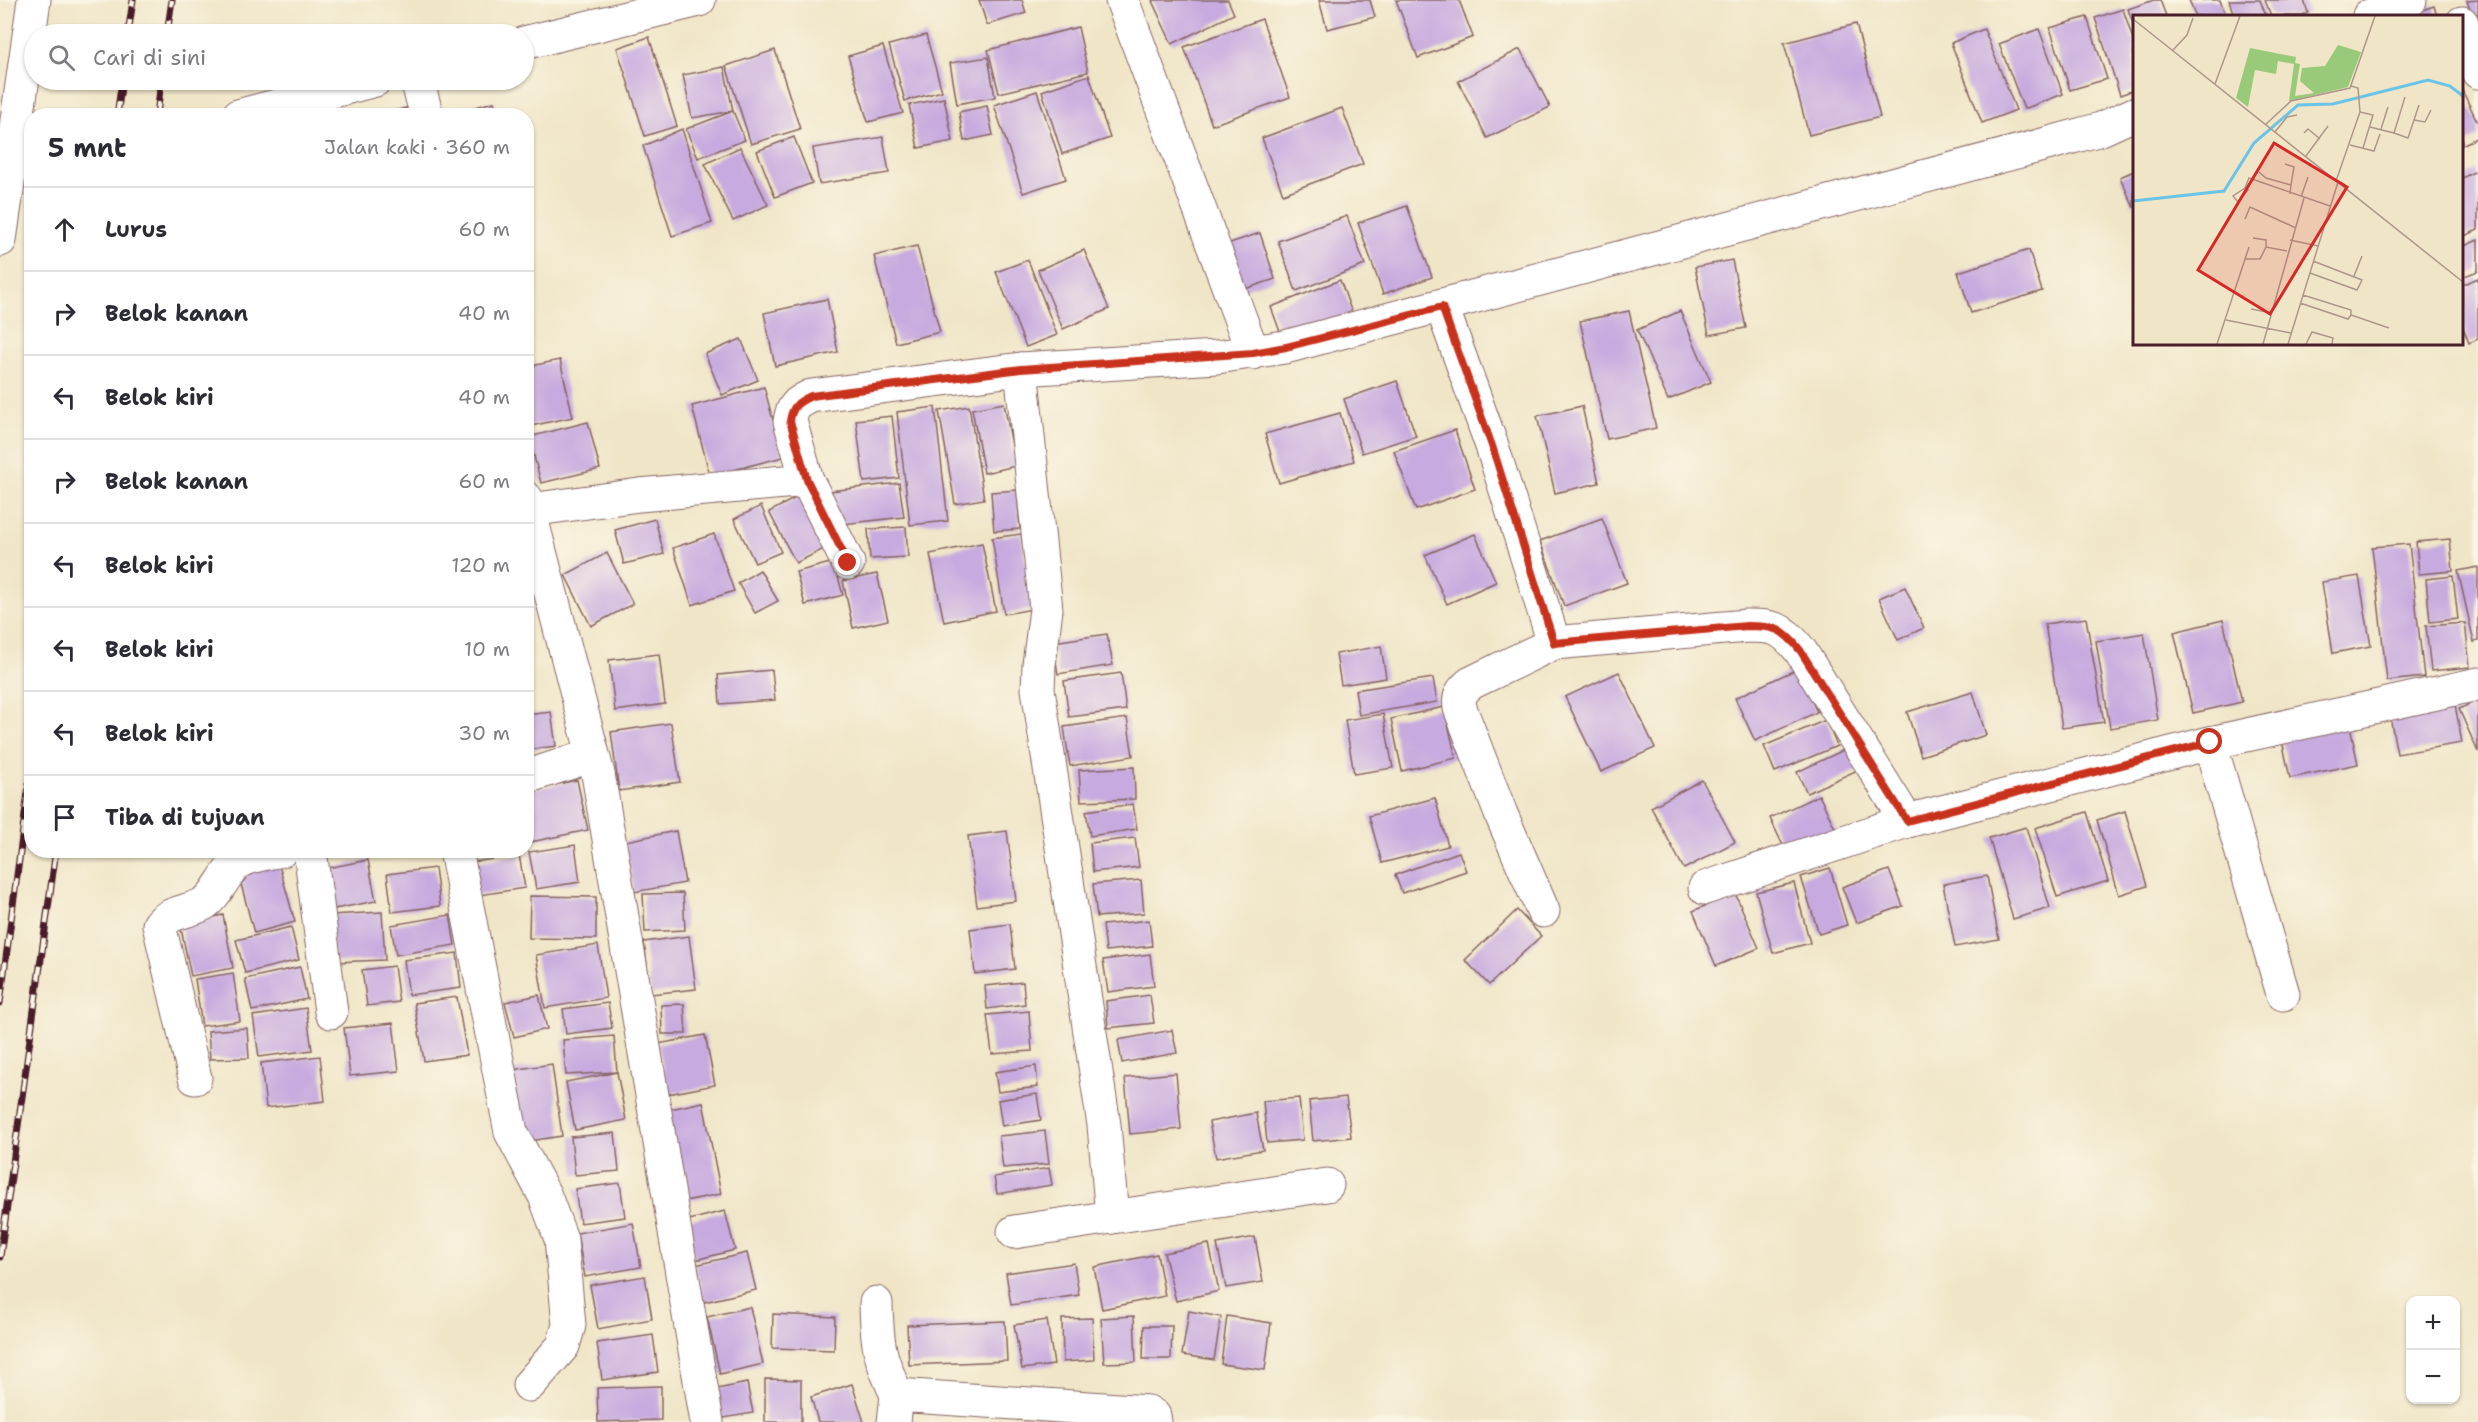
<!DOCTYPE html>
<html lang="id">
<meta charset="utf-8">
<style>
:root{--surface:#fff;--page:#f7f7f7;--text:#2b2b33;--muted:#7c7c81;--line:#e1e1e2}
body{margin:0;font-family:"Shantell Sans",sans-serif;background:var(--page);color:var(--text)}
.controls{position:absolute;right:18px;bottom:18px;display:grid;overflow:hidden;border-radius:12px;box-shadow:0 2px 4px #0004}
.controls button{width:54px;height:54px;display:grid;place-items:center;padding:0;border:0;border-bottom:2px solid var(--line);background:var(--surface);color:var(--text);font:30px sans-serif}
.stop{position:absolute;width:18px;height:18px;margin:-14px;border:4px solid #c8321e;border-radius:50%;background:#fff}
.stop.end{background:#c8321e;border-color:#fff;box-shadow:0 2px 6px #0008}
.list{margin:0;padding:0;list-style:none}
h2{display:flex;justify-content:space-between;align-items:center;height:78px;margin:0;padding:0 24px;font-size:26px}
h2 small{font-size:20px;font-weight:400;color:var(--muted)}
.list li{display:grid;grid-template-columns:39px 1fr auto;gap:18px;align-items:center;box-sizing:border-box;height:84px;padding:0 24px;border-top:2px solid var(--line)}
.list b{display:block;font-size:22px;white-space:nowrap}
.list em{font-size:20px;font-style:normal;color:var(--muted)}
.icon{flex:none;width:33px;height:33px;fill:none;stroke:currentColor;stroke-width:2;stroke-linecap:round;stroke-linejoin:round}
.map{position:relative;flex:none;width:2478px;height:1422px;overflow:hidden}
.search{position:absolute;background:var(--surface);box-shadow:0 2px 4px #0004;left:24px;top:24px;width:510px;height:66px;display:flex;align-items:center;gap:15px;box-sizing:border-box;padding:0 21px;border-radius:33px;color:var(--muted);font-size:22px}
.panel{position:absolute;background:var(--surface);box-shadow:0 2px 4px #0004;left:24px;top:108px;width:510px;height:750px;border-radius:24px}
.map>svg:first-child{display:block}
.building{fill:#c7aadf}
.lines{fill:none;stroke-linecap:round;stroke-linejoin:round}
.minor-casing{stroke:#846462;stroke-width:35}
.highway-casing{stroke:#846462;stroke-width:35}
.minor{stroke:#fff;stroke-width:33}
.highway{stroke:#fff;stroke-width:33}
.rail-casing{stroke:#4a1f2b;stroke-width:7}
.rail{stroke:#fcf5e5;stroke-width:4.5;stroke-dasharray:14;stroke-linecap:butt}
.route{stroke:#c8321e;stroke-width:8}
.inset-river{fill:none;stroke:#69c4e7;stroke-width:3}
.inset-road{fill:none;stroke:#ae9689;stroke-width:1.5}
.view{fill:#d62828;fill-opacity:0.15;stroke:#d62828;stroke-width:3}
.inset-edge{fill:none;stroke:#4a1f2b;stroke-width:3}
</style>
<div class="map">
<svg width="2478" height="1422" viewBox="0 0 2478 1422">
<rect width="100%" height="100%" fill="#fcf5e5"/>
<filter id="ink" filterUnits="userSpaceOnUse"><feTurbulence type="fractalNoise" baseFrequency=".0167" numOctaves="2"/><feDisplacementMap in="SourceGraphic" scale="12" xChannelSelector="R" yChannelSelector="G"/><feConvolveMatrix kernelMatrix="1 2 1 2 8 2 1 2 1" color-interpolation-filters="sRGB"/></filter>
<filter id="wash" filterUnits="userSpaceOnUse"><feTurbulence type="fractalNoise" baseFrequency=".008" numOctaves="4" result="noise"/><feDisplacementMap in="SourceGraphic" scale="24" xChannelSelector="R" yChannelSelector="G"/><feGaussianBlur stdDeviation="1.35" result="paint"/><feColorMatrix in="noise" values="0 0 0 0 0 0 0 0 0 0 0 0 0 0 0 0 0 1.4 0 .05"/><feComposite in="paint" operator="in"/></filter>
<g filter="url(#wash)">
<rect width="100%" height="100%" fill="#f0e5c7"/>
<g id="blocks">
<g class="building">
<polygon points="979,0 1022,0 1026,13 987,25"/>
<polygon points="1155,0 1228,0 1234,14 1172,44 1152,1"/>
<polygon points="1319,0 1370,0 1375,17 1327,29"/>
<polygon points="1396,0 1459,0 1473,37 1418,58"/>
<polygon points="2154,0 2160,0 2166,16 2134,16 2134,26 2128,9"/>
<polygon points="2189,0 2220,0 2226,16 2195,16"/>
<polygon points="2229,0 2260,0 2266,16 2234,16"/>
<polygon points="2265,0 2304,0 2308,13 2299,16 2271,16"/>
<polygon points="2478,0 2478,32 2467,1"/>
<polygon points="2434,6 2437,16 2405,16"/>
<polygon points="2123,9 2134,43 2134,90 2120,95 2095,18"/>
<polygon points="2087,17 2107,79 2070,90 2050,28"/>
<polygon points="1262,19 1290,97 1212,125 1184,47"/>
<polygon points="1856,24 1880,117 1809,135 1784,43"/>
<polygon points="1078,27 1088,72 999,93 988,50"/>
<polygon points="1984,29 2016,110 1982,123 1951,43"/>
<polygon points="2039,29 2063,94 2024,109 1999,44"/>
<polygon points="926,35 942,91 905,101 889,45"/>
<polygon points="649,37 677,126 645,136 617,48"/>
<polygon points="883,46 903,113 868,122 848,56"/>
<polygon points="1520,49 1550,107 1487,138 1458,81"/>
<polygon points="775,50 800,129 751,144 726,66"/>
<polygon points="988,57 995,97 957,104 950,63"/>
<polygon points="724,67 733,111 745,140 698,158 686,129 733,111 692,118 683,75"/>
<polygon points="1089,75 1110,138 1062,154 1042,91"/>
<polygon points="2462,90 2478,123 2478,137 2462,145"/>
<polygon points="1037,91 1066,179 1023,193 994,105"/>
<polygon points="944,98 953,141 918,148 909,105"/>
<polygon points="494,102 498,116 444,116 444,115"/>
<polygon points="987,106 993,135 964,141 959,112"/>
<polygon points="406,108 408,116 380,116 379,115"/>
<polygon points="1342,108 1363,164 1283,194 1262,138"/>
<polygon points="682,129 712,223 672,236 643,146"/>
<polygon points="794,137 812,183 775,197 757,151"/>
<polygon points="883,137 889,173 819,184 813,148"/>
<polygon points="740,147 768,205 733,221 705,164"/>
<polygon points="2478,170 2478,230 2462,237 2462,178"/>
<polygon points="2134,171 2134,208 2120,177"/>
<polygon points="1407,206 1432,277 1383,294 1358,223"/>
<polygon points="1347,216 1365,265 1296,291 1278,241"/>
<polygon points="1260,233 1275,279 1236,292 1221,246"/>
<polygon points="2478,240 2478,271 2462,277 2462,247"/>
<polygon points="917,246 940,332 896,343 874,256"/>
<polygon points="1084,250 1109,309 1063,329 1038,270"/>
<polygon points="2029,250 2042,291 1971,313 1958,272"/>
<polygon points="1028,260 1057,335 1026,347 996,272"/>
<polygon points="1732,260 1746,328 1709,335 1695,267"/>
<polygon points="2478,278 2478,339 2469,343 2462,325 2462,285"/>
<polygon points="1340,280 1352,313 1283,340 1271,307"/>
<polygon points="827,299 838,352 775,366 764,313"/>
<polygon points="1629,311 1656,428 1607,439 1580,321"/>
<polygon points="1680,311 1711,382 1668,400 1637,330"/>
<polygon points="741,339 758,380 722,395 705,354"/>
<polygon points="560,360 573,417 526,427 526,367"/>
<polygon points="1397,381 1416,436 1362,453 1344,399"/>
<polygon points="764,387 783,457 710,476 692,406"/>
<polygon points="1004,403 1016,466 984,473 972,409"/>
<polygon points="969,406 984,499 955,504 939,411"/>
<polygon points="1582,406 1599,483 1555,493 1537,416"/>
<polygon points="935,407 948,521 910,525 897,412"/>
<polygon points="1340,413 1354,461 1279,483 1265,434"/>
<polygon points="892,416 899,478 864,482 856,420"/>
<polygon points="588,422 600,469 541,483 529,437"/>
<polygon points="1455,430 1475,489 1416,510 1394,451"/>
<polygon points="899,483 904,517 834,525 830,491"/>
<polygon points="1017,490 1020,529 994,531 991,492"/>
<polygon points="799,496 826,548 796,563 769,512"/>
<polygon points="761,506 781,552 755,563 734,519"/>
<polygon points="1602,518 1627,583 1564,606 1540,541"/>
<polygon points="655,519 664,554 624,564 615,530"/>
<polygon points="906,527 908,557 870,559 868,529"/>
<polygon points="714,534 734,591 692,605 673,548"/>
<polygon points="1021,534 1033,609 1004,614 992,538"/>
<polygon points="1475,534 1496,582 1447,604 1425,555"/>
<polygon points="2450,539 2453,571 2419,574 2416,542"/>
<polygon points="982,543 996,611 944,622 930,554"/>
<polygon points="2409,544 2424,677 2387,681 2372,547"/>
<polygon points="607,553 633,604 591,626 565,575"/>
<polygon points="834,562 843,595 805,605 796,572"/>
<polygon points="2478,567 2478,641 2474,642 2458,571"/>
<polygon points="760,570 778,601 755,613 738,583"/>
<polygon points="877,574 888,620 853,628 843,581"/>
<polygon points="2359,576 2371,646 2333,653 2322,582"/>
<polygon points="2453,576 2458,619 2430,622 2426,579"/>
<polygon points="1905,587 1924,628 1898,640 1879,598"/>
<polygon points="2086,618 2104,722 2062,728 2045,624"/>
<polygon points="2223,620 2242,702 2193,713 2174,632"/>
<polygon points="2465,623 2470,667 2431,671 2426,626"/>
<polygon points="2144,633 2158,720 2110,728 2096,641"/>
<polygon points="1107,634 1113,665 1058,674 1053,642"/>
<polygon points="1381,646 1386,678 1341,685 1336,654"/>
<polygon points="659,654 665,704 615,711 609,660"/>
<polygon points="1797,669 1817,712 1755,741 1735,698"/>
<polygon points="772,670 775,700 720,704 718,675"/>
<polygon points="1619,672 1655,748 1601,772 1565,697"/>
<polygon points="1121,673 1126,710 1069,717 1064,681"/>
<polygon points="1433,678 1437,702 1359,715 1355,690"/>
<polygon points="1973,692 1986,735 1921,756 1907,712"/>
<polygon points="2454,699 2462,743 2397,754 2389,711"/>
<polygon points="2478,700 2478,752 2459,709"/>
<polygon points="1444,707 1456,758 1402,771 1391,719"/>
<polygon points="551,712 556,746 526,750 526,715"/>
<polygon points="1383,714 1393,768 1354,774 1345,720"/>
<polygon points="2348,717 2358,764 2290,778 2280,731"/>
<polygon points="1127,718 1133,756 1070,766 1064,727"/>
<polygon points="1826,720 1837,746 1775,772 1764,746"/>
<polygon points="671,723 680,782 619,791 611,732"/>
<polygon points="1850,747 1860,769 1807,793 1797,772"/>
<polygon points="1134,767 1135,799 1081,801 1079,770"/>
<polygon points="577,780 588,830 526,843 526,791"/>
<polygon points="1702,780 1735,842 1684,869 1651,807"/>
<polygon points="1819,795 1836,830 1787,854 1770,818"/>
<polygon points="1435,798 1448,846 1382,863 1369,816"/>
<polygon points="1133,804 1137,829 1090,836 1086,811"/>
<polygon points="2125,811 2147,886 2119,895 2097,820"/>
<polygon points="2087,812 2108,881 2057,897 2035,828"/>
<polygon points="2026,827 2050,908 2013,919 1989,838"/>
<polygon points="676,831 685,883 634,892 625,841"/>
<polygon points="1007,831 1016,901 977,906 968,836"/>
<polygon points="1135,838 1139,867 1093,872 1090,843"/>
<polygon points="575,845 580,882 536,889 529,852"/>
<polygon points="1459,852 1466,871 1402,893 1395,875"/>
<polygon points="519,855 525,888 473,896 467,863"/>
<polygon points="277,858 295,922 254,933 237,869"/>
<polygon points="368,860 376,901 329,910 322,869"/>
<polygon points="435,868 440,906 392,912 387,874"/>
<polygon points="1830,868 1847,925 1819,934 1801,877"/>
<polygon points="1889,870 1903,906 1856,923 1842,887"/>
<polygon points="1987,876 1999,939 1955,947 1943,884"/>
<polygon points="1141,880 1144,913 1097,917 1093,884"/>
<polygon points="1794,883 1810,943 1773,953 1756,892"/>
<polygon points="683,893 685,930 645,932 643,894"/>
<polygon points="1735,893 1759,948 1716,966 1693,911"/>
<polygon points="530,896 596,897 596,939 529,938"/>
<polygon points="1517,910 1541,936 1489,985 1465,960"/>
<polygon points="382,912 385,960 334,962 331,915"/>
<polygon points="223,915 233,968 191,976 180,924"/>
<polygon points="450,915 455,945 396,955 391,925"/>
<polygon points="1149,920 1152,946 1106,951 1103,925"/>
<polygon points="1010,924 1015,969 975,974 970,929"/>
<polygon points="291,927 299,960 245,973 236,940"/>
<polygon points="689,936 696,989 651,994 644,942"/>
<polygon points="598,945 606,998 545,1008 536,955"/>
<polygon points="457,953 461,988 409,995 404,960"/>
<polygon points="1150,954 1154,986 1108,992 1103,960"/>
<polygon points="394,966 399,1002 367,1006 362,970"/>
<polygon points="300,967 307,999 252,1011 245,979"/>
<polygon points="233,973 240,1021 202,1026 195,979"/>
<polygon points="1023,982 1025,1004 987,1009 985,986"/>
<polygon points="539,995 547,1029 514,1037 505,1002"/>
<polygon points="1150,995 1154,1023 1108,1028 1106,1001"/>
<polygon points="457,997 467,1055 424,1061 414,1003"/>
<polygon points="608,1003 612,1028 566,1034 563,1009"/>
<polygon points="684,1004 686,1034 662,1034 661,1005"/>
<polygon points="306,1008 312,1050 259,1057 253,1016"/>
<polygon points="1029,1011 1032,1051 992,1054 987,1015"/>
<polygon points="393,1023 399,1071 350,1076 344,1028"/>
<polygon points="247,1028 249,1058 210,1059 208,1031"/>
<polygon points="1172,1030 1177,1053 1122,1063 1118,1040"/>
<polygon points="705,1035 715,1085 668,1094 658,1044"/>
<polygon points="614,1036 617,1072 566,1075 563,1040"/>
<polygon points="320,1056 325,1101 266,1108 261,1063"/>
<polygon points="552,1064 562,1136 522,1142 512,1070"/>
<polygon points="1036,1066 1038,1087 998,1092 995,1072"/>
<polygon points="617,1072 626,1120 575,1130 566,1082"/>
<polygon points="1176,1073 1181,1129 1130,1134 1125,1078"/>
<polygon points="1037,1094 1041,1120 1002,1126 998,1100"/>
<polygon points="1346,1097 1351,1137 1313,1141 1309,1101"/>
<polygon points="1299,1098 1303,1140 1267,1143 1263,1101"/>
<polygon points="703,1102 721,1194 684,1201 666,1110"/>
<polygon points="1256,1113 1263,1150 1216,1158 1209,1122"/>
<polygon points="1045,1131 1049,1164 1003,1168 999,1136"/>
<polygon points="615,1133 619,1171 575,1175 571,1137"/>
<polygon points="1049,1168 1052,1185 997,1194 994,1177"/>
<polygon points="620,1183 625,1217 580,1223 575,1189"/>
<polygon points="725,1211 735,1250 695,1260 685,1221"/>
<polygon points="633,1223 641,1267 585,1277 577,1233"/>
<polygon points="1255,1237 1263,1282 1226,1288 1217,1244"/>
<polygon points="1209,1244 1219,1291 1176,1301 1164,1253"/>
<polygon points="747,1253 756,1290 704,1302 695,1265"/>
<polygon points="1157,1254 1165,1296 1102,1309 1094,1267"/>
<polygon points="1074,1263 1079,1295 1011,1305 1006,1273"/>
<polygon points="645,1276 652,1319 598,1329 590,1285"/>
<polygon points="750,1307 763,1364 720,1374 707,1317"/>
<polygon points="1189,1311 1221,1317 1214,1360 1182,1355"/>
<polygon points="773,1314 835,1317 834,1350 772,1348"/>
<polygon points="1134,1316 1136,1362 1104,1363 1101,1318"/>
<polygon points="1227,1316 1271,1323 1265,1370 1221,1364"/>
<polygon points="1092,1318 1094,1360 1063,1362 1062,1319"/>
<polygon points="1047,1320 1054,1365 1022,1369 1014,1325"/>
<polygon points="1005,1321 1007,1361 909,1365 907,1325"/>
<polygon points="1144,1326 1172,1326 1171,1359 1143,1359"/>
<polygon points="653,1335 658,1372 602,1380 597,1343"/>
<polygon points="765,1379 801,1380 801,1422 765,1422"/>
<polygon points="747,1383 753,1413 718,1419 712,1390"/>
<polygon points="852,1384 864,1422 818,1422 811,1397"/>
<polygon points="661,1386 661,1420 598,1422 597,1388"/>
</g>
</g>
</g>
<g filter="url(#ink)">
<use href="#blocks" fill-opacity="0" stroke="#846462" stroke-width="1.5"/>
<g class="lines">
<g class="minor-casing">
<g id="minor">
<polyline points="1122,0 1253,353"/>
<polyline points="2369,16 2410,0"/>
<polyline points="2462,23 2478,72"/>
<polyline points="524,43 699,0"/>
<polyline points="417,80 427,116"/>
<polyline points="238,116 375,80"/>
<path d="M 1442,307 L 1492,446 L 1554,643 L 1747,626 C 1775,626 1782,628 1800,650 L 1907,821"/>
<polyline points="1021,369 1046,609 1039,665 1038,689 1104,1125 1112,1217 1327,1185"/>
<polyline points="807,480 848,563"/>
<polyline points="526,498 598,774 707,1422"/>
<path d="M 530,510 L 639,495 L 807,480 L 790,421 C 792,406 798,402 811,396 L 1021,369 L 1217,357 L 1285,347 L 2054,142 L 2101,129 L 2134,114"/>
<polyline points="2210,743 2283,994"/>
<polyline points="526,777 593,755"/>
<polyline points="310,850 331,1012"/>
<polyline points="456,850 511,1132 545,1196 561,1239 569,1325 563,1346 529,1385"/>
<polyline points="1705,888 1907,821 2210,743 2478,684"/>
<path d="M 1543,911 L 1501,814 L 1460,708 C 1458,696 1461,691 1471,683 L 1554,643"/>
<path d="M 195,1078 L 159,925 C 169,911 191,912 205,903 C 220,892 225,870 241,861 C 254,854 268,853 282,850"/>
<polyline points="1014,1232 1112,1217"/>
<path d="M 876,1303 C 877,1345 879,1357 897,1395"/>
<polyline points="894,1422 897,1395 1148,1412 1154,1416 1155,1422"/>
</g>
</g>
<g class="highway-casing">
<polyline id="highway" points="0,240 34,0"/>
</g>
<use href="#minor" class="minor"/>
<use href="#highway" class="highway"/>
<g class="rail-casing">
<g id="rail">
<polyline points="128,34 133,0"/>
<polyline points="167,34 172,0"/>
<polyline points="117,116 122,80"/>
<polyline points="157,116 161,80"/>
<polyline points="0,1003 32,762"/>
<polyline points="0,1257 56,850"/>
</g>
</g>
<use href="#rail" class="rail"/>
</g>
</g>
<g class="lines" filter="url(#ink)">
<path class="route" d="M 848,563 L 807,480 L 790,421 C 792,406 798,402 811,396 L 1021,369 L 1253,353 L 1286,347 L 1442,307 L 1492,446 L 1554,643 L 1747,626 C 1775,626 1782,628 1800,650 L 1907,821 L 2210,742"/>
</g>
<g transform="translate(2133 15)">
<rect width="330" height="330" fill="#f0e5c7"/>
<path d="M 205,30 L 228,37 L 215,72 L 156,86 L 161,49 L 145,46 L 143,59 L 122,55 L 115,92 L 103,83 L 117,33 L 163,42 L 162,48 L 167,49 L 162,81 L 181,78 L 167,66 L 169,53 L 192,51 Z" fill="#99ca79"/>
<path class="inset-river" d="M 0,186 L 91,176 L 121,128 L 165,90 L 200,89 L 295,65 L 317,71 L 330,81"/>
<path class="inset-road" d="M 0,4 L 330,267M 40,35 L 54,20 L 60,3M 82,69 L 107,1M 227,97 L 240,100 L 230,133M 281,105 L 292,107 L 298,95M 132,110 L 158,86 L 217,73 L 242,1M 237,112 L 261,118 L 272,82M 248,114 L 255,92M 142,117 L 154,102 L 164,100M 171,118 L 175,114 L 187,124M 261,118 L 275,123 L 286,90M 217,130 L 241,136 L 247,119M 173,141 L 195,111M 152,149 L 161,152 L 158,170M 126,157 L 133,163 L 158,170 L 157,179M 203,166 L 227,97 L 225,73 L 218,71M 112,173 L 100,181 L 105,187 L 115,175 L 112,173 L 116,163 L 197,191M 168,182 L 175,162M 112,204 L 117,192 L 163,213M 120,223 L 133,225 L 133,232M 157,225 L 185,231M 113,244 L 127,244 L 133,232 L 154,236M 177,258 L 224,275 L 229,265 L 180,246M 221,261 L 229,241M 170,280 L 218,295 L 218,300 L 256,313M 167,288 L 215,304 L 218,300M 118,294 L 139,298M 93,305 L 158,318M 84,329 L 116,232M 130,329 L 171,183M 155,329 L 205,167M 173,329 L 179,317 L 200,323 L 199,329"/>
<path class="view" d="M 141,128 L 214,172 L 137,299 L 65,255 Z"/>
<rect width="330" height="330" class="inset-edge"/>
</g>
</svg>
<div class="controls">
<button>+</button>
<button>−</button>
</div>
<div class="stop" style="left:2210px;top:742px"></div>
<div class="stop end" style="left:848px;top:563px"></div>
<div class="search"><svg class="icon" aria-label="search" viewBox="0 0 24 24"><circle cx="10" cy="10" r="6"/><path d="M15 15l6 6"/></svg>Cari di sini</div>
<section class="panel">
<h2>5 mnt<small>Jalan kaki · 360 m</small></h2>
<ul class="list">
<li><svg class="icon" aria-label="ahead" viewBox="0 0 24 24"><path d="M12 20V5M6 11l6-6 6 6"/></svg><div><b>Lurus</b></div><em>60 m</em></li>
<li><svg class="icon" aria-label="right" viewBox="0 0 24 24"><path d="M7 20v-9h11M14 6l5 5-5 5"/></svg><div><b>Belok kanan</b></div><em>40 m</em></li>
<li><svg class="icon" aria-label="left" viewBox="0 0 24 24"><path d="M17 20v-9H6M10 6l-5 5 5 5"/></svg><div><b>Belok kiri</b></div><em>40 m</em></li>
<li><svg class="icon" aria-label="right" viewBox="0 0 24 24"><path d="M7 20v-9h11M14 6l5 5-5 5"/></svg><div><b>Belok kanan</b></div><em>60 m</em></li>
<li><svg class="icon" aria-label="left" viewBox="0 0 24 24"><path d="M17 20v-9H6M10 6l-5 5 5 5"/></svg><div><b>Belok kiri</b></div><em>120 m</em></li>
<li><svg class="icon" aria-label="left" viewBox="0 0 24 24"><path d="M17 20v-9H6M10 6l-5 5 5 5"/></svg><div><b>Belok kiri</b></div><em>10 m</em></li>
<li><svg class="icon" aria-label="left" viewBox="0 0 24 24"><path d="M17 20v-9H6M10 6l-5 5 5 5"/></svg><div><b>Belok kiri</b></div><em>30 m</em></li>
<li><svg class="icon" aria-label="arrive" viewBox="0 0 24 24"><path d="M6 21V4h12l-3 4 3 4H6"/></svg><div><b>Tiba di tujuan</b></div></li>
</ul>
</section>
</div>
